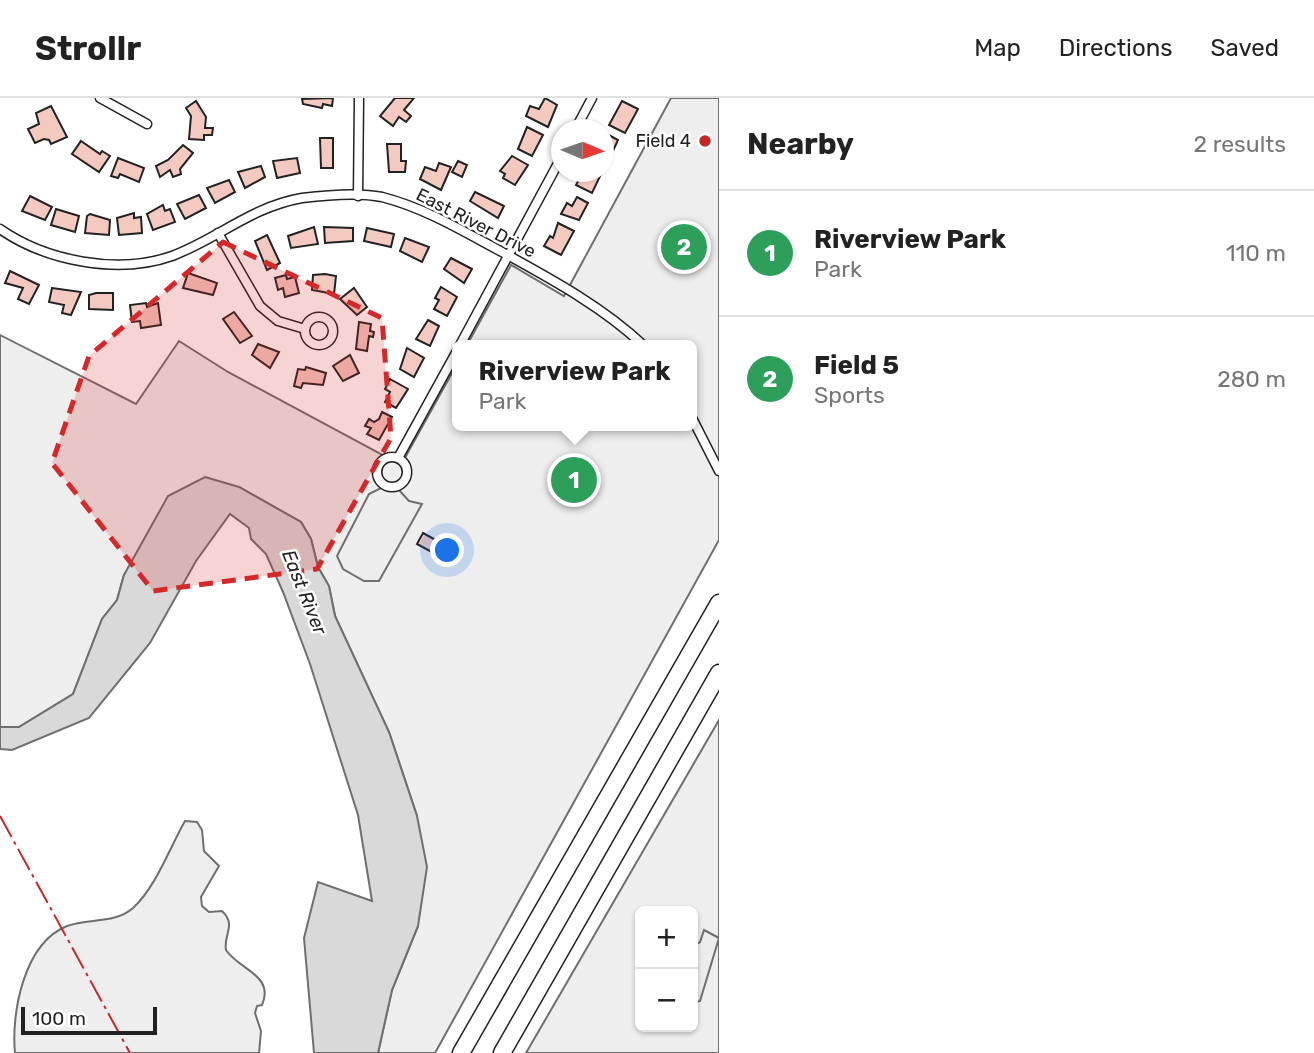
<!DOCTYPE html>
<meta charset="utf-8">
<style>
:root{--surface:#fff;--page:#f6f6f6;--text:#222;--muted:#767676;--line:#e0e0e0;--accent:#c62828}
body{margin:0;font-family:Rubik,sans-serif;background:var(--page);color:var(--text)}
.controls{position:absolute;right:21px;bottom:21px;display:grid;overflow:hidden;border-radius:10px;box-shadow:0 2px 5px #0004}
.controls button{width:63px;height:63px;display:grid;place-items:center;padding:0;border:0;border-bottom:2px solid var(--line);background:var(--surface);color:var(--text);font:35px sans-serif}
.compass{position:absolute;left:551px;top:21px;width:63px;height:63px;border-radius:50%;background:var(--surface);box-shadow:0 2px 5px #0004;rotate:92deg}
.scale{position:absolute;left:21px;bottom:18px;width:136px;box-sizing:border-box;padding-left:7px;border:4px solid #222;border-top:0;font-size:19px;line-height:24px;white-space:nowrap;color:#222;-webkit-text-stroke:5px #fff;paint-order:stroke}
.you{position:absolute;left:448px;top:453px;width:24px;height:24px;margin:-18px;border:5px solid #fff;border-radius:50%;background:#1a73e8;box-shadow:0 0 0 10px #1a73e833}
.badge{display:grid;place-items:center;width:46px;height:46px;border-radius:50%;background:var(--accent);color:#fff;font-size:23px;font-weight:700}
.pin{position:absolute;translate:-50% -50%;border:4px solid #fff;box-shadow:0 2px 7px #0006}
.popup{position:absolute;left:452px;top:242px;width:245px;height:91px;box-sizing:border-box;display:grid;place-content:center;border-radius:10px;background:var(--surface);filter:drop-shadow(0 2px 5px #0005);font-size:23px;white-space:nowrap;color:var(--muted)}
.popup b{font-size:26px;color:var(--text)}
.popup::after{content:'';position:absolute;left:50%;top:100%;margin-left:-14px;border:14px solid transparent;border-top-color:var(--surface)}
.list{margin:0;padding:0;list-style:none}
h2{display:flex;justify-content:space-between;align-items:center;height:91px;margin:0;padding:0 28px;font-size:30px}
h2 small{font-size:23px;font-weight:400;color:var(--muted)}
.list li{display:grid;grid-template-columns:46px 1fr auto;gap:21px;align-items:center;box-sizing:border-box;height:126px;padding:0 28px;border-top:2px solid var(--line)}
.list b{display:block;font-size:26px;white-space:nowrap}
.list p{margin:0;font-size:23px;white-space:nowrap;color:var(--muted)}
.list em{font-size:23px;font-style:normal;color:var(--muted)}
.map{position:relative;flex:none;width:719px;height:955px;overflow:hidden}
header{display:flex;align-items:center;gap:42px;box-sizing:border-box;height:98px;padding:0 35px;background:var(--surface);border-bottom:2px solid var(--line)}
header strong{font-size:33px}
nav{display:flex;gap:38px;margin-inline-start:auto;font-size:24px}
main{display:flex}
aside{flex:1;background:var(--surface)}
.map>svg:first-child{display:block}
.green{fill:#eee;stroke:#6f6f6f;stroke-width:2;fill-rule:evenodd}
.parking{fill:#ededed;stroke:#6f6f6f;stroke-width:2}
.water{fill:#d9d9d9;stroke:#6f6f6f;stroke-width:2}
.building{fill:#f3c9c0;stroke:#222;stroke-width:2}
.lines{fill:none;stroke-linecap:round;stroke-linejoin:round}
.minor-casing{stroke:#222;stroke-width:11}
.motorway-casing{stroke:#222;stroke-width:19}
.minor{stroke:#fff;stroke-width:8}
.motorway{stroke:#fff;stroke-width:16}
.power{stroke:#c62828;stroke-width:2;stroke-dasharray:24 5 3.5 5;stroke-linecap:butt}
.marked{fill:#d62828;fill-opacity:0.2;stroke:#d62828;stroke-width:5;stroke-dasharray:14 9;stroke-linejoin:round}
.poi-dot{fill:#c62828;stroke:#fff;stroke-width:2.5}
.labels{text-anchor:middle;stroke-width:5;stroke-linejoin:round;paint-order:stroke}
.poi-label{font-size:18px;fill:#222;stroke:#fff;text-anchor:end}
.street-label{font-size:18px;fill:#222;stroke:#fff}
.water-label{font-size:19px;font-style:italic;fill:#222;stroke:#fff}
</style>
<header>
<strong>Strollr</strong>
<nav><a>Map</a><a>Directions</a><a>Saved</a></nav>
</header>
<main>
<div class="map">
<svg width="719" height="955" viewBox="0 0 719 955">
<rect width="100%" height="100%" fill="#fff"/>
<g class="green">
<polygon points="671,0 719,0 719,442 435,955 378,955 392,892 418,828 417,718 389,634 335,518 329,488 318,469 311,441 301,424 239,389 124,477 117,502 102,521 73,596 19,629 0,629 0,237 136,306 179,243 228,274 401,367 457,266 457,328 691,328 691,247 467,247 511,167 564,198"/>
<path d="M 719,622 L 719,955 L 526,955 ZM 640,813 L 693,813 L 693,929 L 640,929 Z"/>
<path d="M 185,723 L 197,724 L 202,732 L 204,753 L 219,768 L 201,799 L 202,808 L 209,814 L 222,813 C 237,827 223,837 226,852 C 239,872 275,877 262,907 L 257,908 L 255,915 L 261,933 L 259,955 L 15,955 C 11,915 24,845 67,828 C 88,820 115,826 133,810 C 156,789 170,749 185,723 Z"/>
</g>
<g class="parking">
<polygon points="383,389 398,391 409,403 422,406 379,483 364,483 343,471 337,458 369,396"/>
<polygon points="704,832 719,840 700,903 693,905 693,848 700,844"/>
</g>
<polygon class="water" points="205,379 239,389 301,424 311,441 318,469 329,488 335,518 389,634 417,718 427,769 418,828 392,892 378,955 314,955 304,840 318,784 372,803 358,717 310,566 283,494 266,456 251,441 249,430 230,416 196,463 150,545 89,620 12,652 0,651 0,629 19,629 73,596 102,521 117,502 124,477 168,398"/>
<g class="building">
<polygon points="333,0 332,8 323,6 322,10 303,6 302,1"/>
<polygon points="395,0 414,0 404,12 411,18 406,24 399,19 393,28 380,18"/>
<polygon points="545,0 557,7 548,29 526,18 530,8 539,11"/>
<polygon points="196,3 206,19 205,30 213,30 212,37 204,37 204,42 189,41 191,18 186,10"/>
<polygon points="622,3 638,11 625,35 609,27"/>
<polygon points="51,8 67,39 51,46 49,42 44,41 35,45 28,31 39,26 36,15"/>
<polygon points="527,29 543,37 532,58 518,51"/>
<polygon points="605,35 618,42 608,64 604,61"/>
<polygon points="320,40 333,40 333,70 321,70"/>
<polygon points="81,43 100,56 102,53 110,58 99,74 72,56"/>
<polygon points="387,46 401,46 401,63 406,63 405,74 389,74"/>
<polygon points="183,47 193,55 180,71 181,76 173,79 170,72 160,79 156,68 168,62"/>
<polygon points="512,58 528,67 515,87 503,80 505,76 500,73"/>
<polygon points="118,60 144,70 139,84 120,76 118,80 111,78"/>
<polygon points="297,60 300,75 277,80 273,63"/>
<polygon points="458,63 467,67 462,79 452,74"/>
<polygon points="439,65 451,69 441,92 420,81 425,69 436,73"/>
<polygon points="261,68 265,79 245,90 238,74"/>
<polygon points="583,74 602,74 592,95 576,87"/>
<polygon points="229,82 235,94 215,105 207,90"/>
<polygon points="475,94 504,108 498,120 470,103"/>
<polygon points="199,97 206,110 185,121 177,106"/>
<polygon points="30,98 52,109 45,122 22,113"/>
<polygon points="577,99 588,105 579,122 561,116 567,105 572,108"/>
<polygon points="163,107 165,113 170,111 175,124 153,132 147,116"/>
<polygon points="56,111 79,118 75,134 51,127"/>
<polygon points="134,115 134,120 141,119 142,135 119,137 117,120"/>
<polygon points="90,116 110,122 109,137 85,135 87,118"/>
<polygon points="558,125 574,133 561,157 544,148 550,138 553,140"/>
<polygon points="314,129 318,146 291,150 288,138"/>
<polygon points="324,129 353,130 353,143 325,145"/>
<polygon points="367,130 394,136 391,149 364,143"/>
<polygon points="267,137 280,165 267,172 255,143"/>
<polygon points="405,140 429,149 422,164 400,153"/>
<polygon points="451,160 472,171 464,185 444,171"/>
<polygon points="10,173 39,187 29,206 18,201 23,190 5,185"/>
<polygon points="188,175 217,185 213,197 183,190"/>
<polygon points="325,176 336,178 334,196 312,192 313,177"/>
<polygon points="286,177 287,181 295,179 299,195 285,199 283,190 278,192 275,180"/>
<polygon points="441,189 457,199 447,218 434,211 439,202 435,200"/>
<polygon points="52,190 81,194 71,217 62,215 64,207 49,204"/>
<polygon points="354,190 367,209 357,217 340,201"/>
<polygon points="96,195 113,195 113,212 89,211 89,197"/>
<polygon points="146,205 147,209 158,205 161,227 141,230 140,223 132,224 130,207"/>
<polygon points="234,214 252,238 240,245 223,221"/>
<polygon points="428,222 439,228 430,248 416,241"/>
<polygon points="359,224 371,226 370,233 374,234 373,239 369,238 367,253 356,251"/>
<polygon points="258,246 279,254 270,270 252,257"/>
<polygon points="407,250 424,260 414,279 400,271"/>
<polygon points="350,257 359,275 343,283 333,268"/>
<polygon points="306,269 326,275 323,287 303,285 301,290 294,288 298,271 305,272"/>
<polygon points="390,281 408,291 396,310 385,304 390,294 385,291"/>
<polygon points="382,314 392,319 379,342 367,336 371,330 365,328 369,321 374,324 379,321"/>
<polygon points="423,435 443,446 437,457 417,446"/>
</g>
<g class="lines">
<g class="minor-casing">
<g id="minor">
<polyline points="100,0 147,26"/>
<polyline points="575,32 592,0"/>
<polyline points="358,98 359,0"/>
<path d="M 0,131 C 46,163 118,177 172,158 C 219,140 251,109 302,100 C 326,97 358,94 382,99 C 425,110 463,133 502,154 C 551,181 603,209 643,247"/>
<polyline points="218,135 260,208 278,223 305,231"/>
<circle cx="319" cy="233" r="14"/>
<polyline points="460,247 562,58"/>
<polyline points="691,318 719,373"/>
<circle cx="392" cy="374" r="15"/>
<polyline points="398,360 457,253"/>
</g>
</g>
<g class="motorway-casing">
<g id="motorway">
<polyline points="461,955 719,505"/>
<polyline points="502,955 719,575"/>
</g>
</g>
<use href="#minor" class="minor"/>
<use href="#motorway" class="motorway"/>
<polyline class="power" points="0,718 130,955"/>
</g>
<path class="marked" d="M 223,144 L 382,220 L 391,340 L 317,471 L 153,493 L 52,365 L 89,258 Z"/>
<circle class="poi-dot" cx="705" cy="43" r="7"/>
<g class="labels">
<g class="poi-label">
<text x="691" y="49">Field 4</text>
</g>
<g class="street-label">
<text transform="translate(476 125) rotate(27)" y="6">East River Drive</text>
</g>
<g class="water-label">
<text transform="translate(305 494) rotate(68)" y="7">East River</text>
</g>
</g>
</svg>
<div class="controls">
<button>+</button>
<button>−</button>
</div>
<svg class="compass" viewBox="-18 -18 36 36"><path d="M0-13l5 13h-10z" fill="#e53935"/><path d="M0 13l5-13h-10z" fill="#767676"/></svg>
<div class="scale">100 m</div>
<div class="you"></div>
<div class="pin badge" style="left:574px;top:382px;background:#2e9e5b">1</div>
<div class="popup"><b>Riverview Park</b>Park</div>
<div class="pin badge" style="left:684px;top:149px;background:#2e9e5b">2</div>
</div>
<aside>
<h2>Nearby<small>2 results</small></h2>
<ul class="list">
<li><span class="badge" style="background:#2e9e5b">1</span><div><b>Riverview Park</b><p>Park</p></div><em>110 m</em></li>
<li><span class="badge" style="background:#2e9e5b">2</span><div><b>Field 5</b><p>Sports</p></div><em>280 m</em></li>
</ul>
</aside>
</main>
